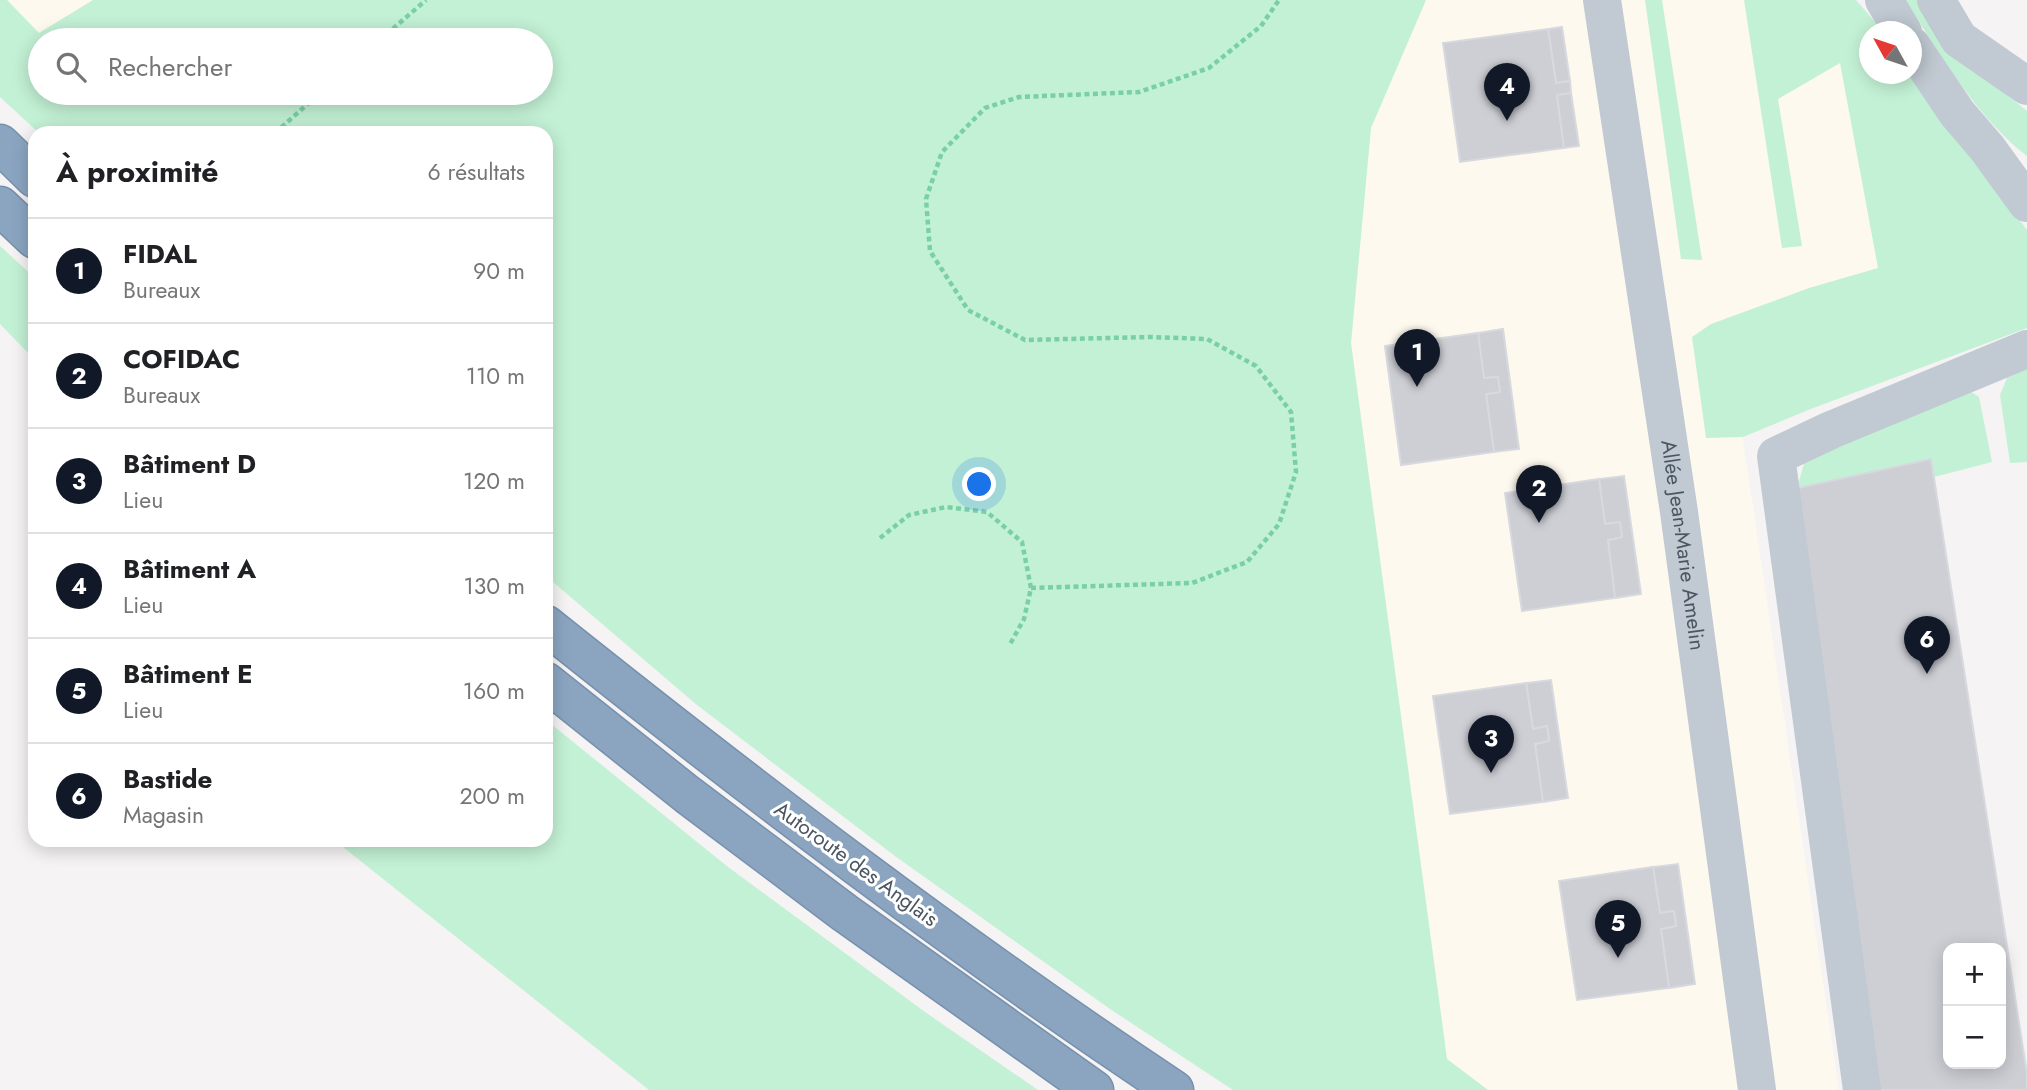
<!DOCTYPE html>
<html lang="fr">
<meta charset="utf-8">
<style>
:root{--surface:#fff;--page:#f6f6f6;--text:#202124;--muted:#757577;--line:#e0e0e0;--accent:#111827}
body{margin:0;font-family:Jost,sans-serif;background:var(--page);color:var(--text)}
.controls{position:absolute;right:21px;bottom:21px;display:grid;overflow:hidden;border-radius:14px;box-shadow:0 4px 18px #0003}
.controls button{width:63px;height:63px;display:grid;place-items:center;padding:0;border:0;border-bottom:2px solid var(--line);background:var(--surface);color:var(--text);font:35px sans-serif}
.compass{position:absolute;left:1859px;top:21px;width:63px;height:63px;border-radius:50%;background:var(--surface);box-shadow:0 4px 18px #0003;rotate:310deg}
.you{position:absolute;left:980px;top:485px;width:24px;height:24px;margin:-18px;border:5px solid #fff;border-radius:50%;background:#1a73e8;box-shadow:0 0 0 10px #1a73e833}
.badge{display:grid;place-items:center;width:46px;height:46px;border-radius:50%;background:var(--accent);color:#fff;font-size:23px;font-weight:700}
.pin{position:absolute;translate:-50% -58px;filter:drop-shadow(0 2px 4px #0008)}
.pin::after{content:'';position:absolute;top:37px;width:24px;height:21px;background:inherit;clip-path:polygon(0 0,100% 0,50% 100%)}
.list{margin:0;padding:0;list-style:none}
h2{display:flex;justify-content:space-between;align-items:center;height:91px;margin:0;padding:0 28px;font-size:30px}
h2 small{font-size:23px;font-weight:400;color:var(--muted)}
.list li{display:grid;grid-template-columns:46px 1fr auto;gap:21px;align-items:center;box-sizing:border-box;height:105px;padding:0 28px;border-top:2px solid var(--line)}
.list b{display:block;font-size:26px;white-space:nowrap}
.list p{margin:0;font-size:23px;white-space:nowrap;color:var(--muted)}
.list em{font-size:23px;font-style:normal;color:var(--muted)}
.icon{flex:none;width:38px;height:38px;fill:none;stroke:currentColor;stroke-width:2;stroke-linecap:round;stroke-linejoin:round}
.map{position:relative;flex:none;width:2027px;height:1090px;overflow:hidden}
.search{position:absolute;background:var(--surface);box-shadow:0 4px 18px #0003;left:28px;top:28px;width:525px;height:77px;display:flex;align-items:center;gap:18px;box-sizing:border-box;padding:0 24px;border-radius:38px;color:var(--muted);font-size:26px}
.panel{position:absolute;background:var(--surface);box-shadow:0 4px 18px #0003;left:28px;top:126px;width:525px;height:721px;border-radius:21px}
.map>svg:first-child{display:block}
.commercial{fill:#fdf9ef}
.green{fill:#c3f1d5;fill-rule:evenodd}
.building{fill:#cdcfd5;stroke:#d7d9de;stroke-width:2;fill-rule:evenodd}
.lines{fill:none;stroke-linecap:round;stroke-linejoin:round}
.highway-casing{stroke:#7690ad;stroke-width:41}
.path{stroke:#7ad0a6;stroke-width:4.5;stroke-dasharray:5 3.5;stroke-linecap:butt}
.minor{stroke:#c1cad2;stroke-width:38}
.highway{stroke:#8ba5c1;stroke-width:38}
.labels{text-anchor:middle;stroke-width:6;stroke-linejoin:round;paint-order:stroke}
.street-label{font-size:21px;fill:#4a5661;stroke:#fff}
</style>
<div class="map">
<svg width="2027" height="1090" viewBox="0 0 2027 1090">
<rect width="100%" height="100%" fill="#f5f3f3"/>
<g class="commercial">
<polygon points="7,0 93,0 39,33"/>
<polygon points="1426,0 1836,0 1870,74 1976,189 1739,412 1839,1090 1488,1090 1447,1059 1351,343 1371,128"/>
</g>
<g class="green">
<path d="M 0,0 L 7,0 L 39,33 L 93,0 L 1426,0 L 1371,128 L 1351,343 L 1447,1059 L 1488,1090 L 1233,1090 L 1110,1009 L 895,856 L 697,705 L 546,576 L 546,133 L 39,133 L 0,97 ZM 541,40 L 541,93 L 40,93 L 40,40 Z"/>
<polygon points="1645,0 1662,0 1702,260 1681,259"/>
<polygon points="1744,0 1856,0 1883,31 1870,32 1870,74 1912,74 1956,137 2027,230 2027,328 1808,410 1743,437 1706,438 1692,337 1711,324 1809,288 1878,268 1840,63 1778,99 1802,246 1782,248"/>
<path d="M 1905,0 L 1920,0 L 1963,60 L 2027,111 L 2027,156 C 1973,114 1943,56 1905,0 Z"/>
<polygon points="0,246 35,278 35,360 0,324"/>
<polygon points="2027,369 2027,462 2010,463 2000,395 2007,378"/>
<polygon points="1965,388 1979,397 1992,462 1934,477 1930,459 1797,488 1805,460"/>
<polygon points="546,720 728,867 925,1012 1038,1090 649,1090 334,840 546,840"/>
</g>
<g class="building">
<polygon points="1562,27 1570,81 1556,83 1548,29"/>
<polygon points="1548,29 1556,83 1570,81 1571,93 1557,95 1564,148 1460,162 1443,43"/>
<polygon points="1571,93 1579,146 1564,148 1557,95"/>
<polygon points="1503,329 1519,449 1494,452 1486,394 1500,392 1498,377 1484,378 1478,333"/>
<polygon points="1478,333 1484,378 1498,377 1500,392 1486,394 1494,452 1401,465 1385,346"/>
<path d="M 1931,459 L 2027,1074 L 2027,1090 L 1870,1090 L 1784,491 ZM 1948,948 L 2001,948 L 2001,1064 L 1948,1064 Z"/>
<polygon points="1624,476 1641,594 1615,598 1608,540 1622,537 1620,522 1605,524 1599,479"/>
<polygon points="1599,479 1605,524 1620,522 1622,537 1608,540 1615,598 1522,611 1505,493"/>
<polygon points="1551,680 1568,798 1543,802 1535,744 1549,741 1547,726 1533,729 1526,683"/>
<polygon points="1526,683 1533,729 1547,726 1549,741 1535,744 1543,802 1450,814 1433,696"/>
<polygon points="1678,864 1695,984 1669,988 1661,929 1676,926 1674,911 1660,913 1653,867"/>
<polygon points="1653,867 1660,913 1674,911 1676,926 1661,929 1669,988 1577,1000 1559,881"/>
</g>
<g class="lines">
<g class="highway-casing">
<g id="highway">
<polyline points="0,144 35,178"/>
<polyline points="0,206 35,239"/>
<path d="M 546,625 C 750,788 957,946 1174,1090"/>
<polyline points="546,682 688,795 845,913 1094,1090"/>
</g>
</g>
<g class="path">
<polyline points="380,40 426,0"/>
<polyline points="275,133 320,93"/>
<polyline points="880,538 909,515 946,507 987,512 1022,542 1031,588 1024,619 1009,646"/>
<polyline points="1031,588 1192,583 1247,562 1279,524 1296,472 1291,412 1256,366 1207,339 1150,337 1025,340 968,310 930,251 926,199 942,152 985,108 1019,97 1139,92 1209,68 1261,26 1279,0"/>
</g>
<g class="minor">
<path id="s1" d="M 1602,0 L 1679,512 L 1757,1090"/>
<polyline points="1884,0 1903,32"/>
<polyline points="1936,0 1959,39 2027,86"/>
<polyline points="1912,46 1957,113 1987,148 2027,203"/>
<polyline points="1862,1090 1776,456 1831,430 2027,349"/>
</g>
<use href="#highway" class="highway"/>
</g>
<g class="labels">
<g class="street-label">
<text dy="7" stroke="none"><textPath href="#s1" startOffset="551">Allée Jean-Marie Amelin</textPath></text>
<text transform="translate(856 864) rotate(36)" y="7">Autoroute des Anglais</text>
</g>
</g>
</svg>
<div class="controls">
<button>+</button>
<button>−</button>
</div>
<svg class="compass" viewBox="-18 -18 36 36"><path d="M0-13l5 13h-10z" fill="#e53935"/><path d="M0 13l5-13h-10z" fill="#757577"/></svg>
<div class="you"></div>
<div class="pin badge" style="left:1417px;top:387px">1</div>
<div class="pin badge" style="left:1539px;top:523px">2</div>
<div class="pin badge" style="left:1491px;top:773px">3</div>
<div class="pin badge" style="left:1507px;top:121px">4</div>
<div class="pin badge" style="left:1618px;top:958px">5</div>
<div class="pin badge" style="left:1927px;top:674px">6</div>
<div class="search"><svg class="icon" aria-label="search" viewBox="0 0 24 24"><circle cx="10" cy="10" r="6"/><path d="M15 15l6 6"/></svg>Rechercher</div>
<section class="panel">
<h2>À proximité<small>6 résultats</small></h2>
<ul class="list">
<li><span class="badge">1</span><div><b>FIDAL</b><p>Bureaux</p></div><em>90 m</em></li>
<li><span class="badge">2</span><div><b>COFIDAC</b><p>Bureaux</p></div><em>110 m</em></li>
<li><span class="badge">3</span><div><b>Bâtiment D</b><p>Lieu</p></div><em>120 m</em></li>
<li><span class="badge">4</span><div><b>Bâtiment A</b><p>Lieu</p></div><em>130 m</em></li>
<li><span class="badge">5</span><div><b>Bâtiment E</b><p>Lieu</p></div><em>160 m</em></li>
<li><span class="badge">6</span><div><b>Bastide</b><p>Magasin</p></div><em>200 m</em></li>
</ul>
</section>
</div>
